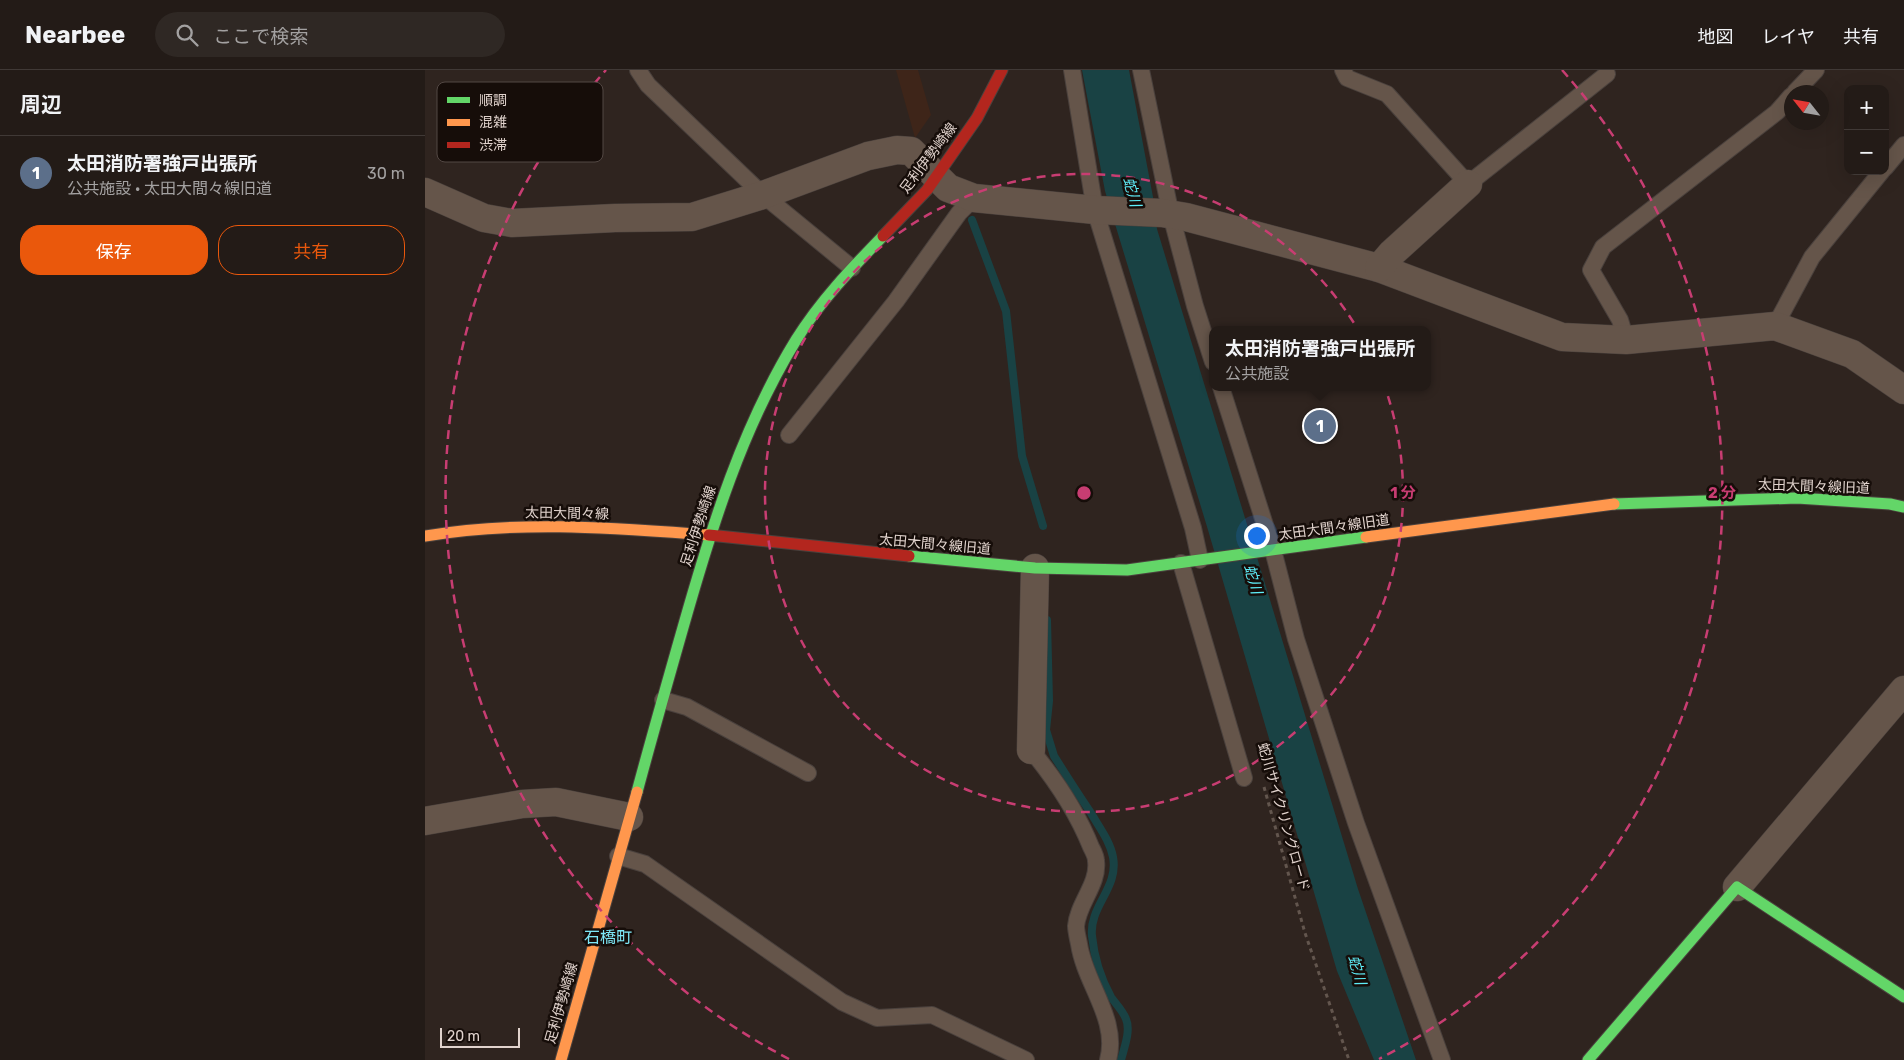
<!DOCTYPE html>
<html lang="ja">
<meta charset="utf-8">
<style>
:root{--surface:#231b17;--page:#2f2824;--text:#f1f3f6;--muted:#a3a1a1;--line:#403936;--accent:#ea580c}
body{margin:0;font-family:Rubik,"Noto Sans JP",sans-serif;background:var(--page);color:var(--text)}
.controls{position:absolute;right:15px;top:15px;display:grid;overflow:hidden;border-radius:10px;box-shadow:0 5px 20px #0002}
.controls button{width:45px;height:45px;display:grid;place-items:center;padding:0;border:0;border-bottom:1px solid var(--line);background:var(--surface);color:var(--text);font:25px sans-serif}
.compass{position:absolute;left:1359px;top:15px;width:45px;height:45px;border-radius:50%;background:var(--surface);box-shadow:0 5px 20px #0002;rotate:301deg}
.scale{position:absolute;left:15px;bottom:12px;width:80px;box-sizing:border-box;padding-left:5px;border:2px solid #e1d3cd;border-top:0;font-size:14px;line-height:18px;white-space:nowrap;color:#e1d3cd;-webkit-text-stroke:4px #160d09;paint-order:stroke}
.you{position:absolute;left:831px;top:465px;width:18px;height:18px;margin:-12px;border:4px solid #fff;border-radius:50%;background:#1a73e8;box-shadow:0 0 0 8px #1a73e833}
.badge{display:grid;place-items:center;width:32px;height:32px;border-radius:50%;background:var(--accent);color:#fff;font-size:16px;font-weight:700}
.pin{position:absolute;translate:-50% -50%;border:2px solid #fff;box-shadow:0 1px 5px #0006}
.popup{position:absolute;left:784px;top:256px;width:222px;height:65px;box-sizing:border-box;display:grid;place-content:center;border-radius:10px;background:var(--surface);filter:drop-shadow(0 1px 4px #0005);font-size:16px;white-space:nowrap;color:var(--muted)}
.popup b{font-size:19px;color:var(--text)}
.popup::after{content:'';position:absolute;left:50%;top:100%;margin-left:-10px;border:10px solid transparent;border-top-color:var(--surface)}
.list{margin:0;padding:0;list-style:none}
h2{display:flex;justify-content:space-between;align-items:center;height:65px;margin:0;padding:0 20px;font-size:21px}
h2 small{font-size:16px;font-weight:400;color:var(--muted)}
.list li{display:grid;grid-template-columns:32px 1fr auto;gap:15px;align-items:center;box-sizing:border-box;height:75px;padding:0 20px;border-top:1px solid var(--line)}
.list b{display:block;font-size:19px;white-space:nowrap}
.list p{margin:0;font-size:16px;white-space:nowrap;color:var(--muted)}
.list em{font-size:16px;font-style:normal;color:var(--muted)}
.actions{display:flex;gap:10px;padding:15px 20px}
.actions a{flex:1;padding:11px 0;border:1px solid var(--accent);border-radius:20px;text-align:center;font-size:18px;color:var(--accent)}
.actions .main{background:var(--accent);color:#fff}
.icon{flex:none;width:28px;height:28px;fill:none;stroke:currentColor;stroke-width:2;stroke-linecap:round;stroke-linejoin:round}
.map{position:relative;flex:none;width:1479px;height:990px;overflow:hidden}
header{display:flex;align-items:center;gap:30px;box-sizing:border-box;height:70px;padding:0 25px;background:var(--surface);border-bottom:1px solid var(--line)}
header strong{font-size:24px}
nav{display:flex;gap:28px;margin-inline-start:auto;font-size:18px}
.search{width:350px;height:45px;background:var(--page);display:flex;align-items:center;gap:12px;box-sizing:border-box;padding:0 18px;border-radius:28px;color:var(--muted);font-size:19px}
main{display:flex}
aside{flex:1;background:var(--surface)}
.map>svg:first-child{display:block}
.built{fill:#3e2519}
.water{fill:#194244}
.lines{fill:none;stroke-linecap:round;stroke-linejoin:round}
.stream{stroke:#194244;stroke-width:8}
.lane-casing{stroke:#4a413d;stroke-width:18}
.street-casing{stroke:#4a413d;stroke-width:29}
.fast-casing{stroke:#4a413d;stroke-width:13}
.slow-casing{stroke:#4a413d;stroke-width:13}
.jam-casing{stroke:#4a413d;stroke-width:13}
.path{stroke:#63564e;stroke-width:3;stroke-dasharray:4 4;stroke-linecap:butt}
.lane{stroke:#65554a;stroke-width:16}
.street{stroke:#65554a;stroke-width:28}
.fast{stroke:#63d668;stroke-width:11}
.slow{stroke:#ff974d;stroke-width:11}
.jam{stroke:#b3261e;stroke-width:11}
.ring{fill:none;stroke:#c83d72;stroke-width:2.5;stroke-dasharray:9 6}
.labels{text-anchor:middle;stroke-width:5;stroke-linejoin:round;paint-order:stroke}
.street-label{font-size:14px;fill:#e1d3cd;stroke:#160d09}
.water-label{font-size:15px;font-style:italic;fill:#5eeef9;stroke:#160d09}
.quarter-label{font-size:16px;fill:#7ee7f7;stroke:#160d09}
.key{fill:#160d09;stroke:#534844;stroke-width:1}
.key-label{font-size:14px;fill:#e1d3cd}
.centre{fill:#c83d72;stroke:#160d09;stroke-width:2.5}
.ring-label{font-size:15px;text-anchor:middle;font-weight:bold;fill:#c83d72;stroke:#160d09;stroke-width:5;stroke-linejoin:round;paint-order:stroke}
</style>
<header>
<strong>Nearbee</strong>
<div class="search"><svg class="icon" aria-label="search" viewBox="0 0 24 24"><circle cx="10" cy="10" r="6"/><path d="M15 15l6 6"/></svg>ここで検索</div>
<nav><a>地図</a><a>レイヤ</a><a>共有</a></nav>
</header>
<main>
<aside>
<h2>周辺<small></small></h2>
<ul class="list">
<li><span class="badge" style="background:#5c6f8a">1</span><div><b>太田消防署強戸出張所</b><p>公共施設 · 太田大間々線旧道</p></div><em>30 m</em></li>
</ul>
<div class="actions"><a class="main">保存</a><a>共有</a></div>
</aside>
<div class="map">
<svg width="1479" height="990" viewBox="0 0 1479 990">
<rect width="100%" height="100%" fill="#2f241f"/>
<polygon class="built" points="471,0 493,0 506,45 490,68"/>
<polygon class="water" points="657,0 704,0 728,127 732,159 933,819 991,990 949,990 912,901 783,460 680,121"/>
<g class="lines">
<g class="stream">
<polyline points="547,150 581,241 597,386 618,456"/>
<path d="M 622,550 L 624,631 L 621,660 L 629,686 C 641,705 653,724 666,743 C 674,757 685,771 688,787 C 694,818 664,836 667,866 C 669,886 676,909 686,927 C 691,934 698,941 701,949 C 706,961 699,978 696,990"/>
</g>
<g class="lane-casing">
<g id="lane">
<polyline points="213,0 223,15 338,125 427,198"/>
<polyline points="647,0 670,140 768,458 775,490"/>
<polyline points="716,0 746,145 770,236 788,292"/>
<polyline points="918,0 922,8 962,24 1043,114 1182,4"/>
<polyline points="1370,22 1391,0"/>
<polyline points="1460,98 1479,75"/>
<polyline points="1350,256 1387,187 1457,101"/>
<polyline points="1201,270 1195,250 1166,200 1178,177 1352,42 1366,26"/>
<polyline points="796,317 848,480 871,569 931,753 1017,990"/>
<polyline points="364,365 471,231 534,143 549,128"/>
<polyline points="756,493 819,708"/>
<polyline points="238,630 262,637 383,703"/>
<path d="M 606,680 C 630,709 652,742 666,777 C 668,781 671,786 671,791 C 674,814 653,833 651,856 C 651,861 653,869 654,874 C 660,914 694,949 683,990"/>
<polyline points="193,786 220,794 417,932 452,948 507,945 601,990"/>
</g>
</g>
<g class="street-casing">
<g id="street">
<polyline points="0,122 59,148 87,153 190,148 267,147 338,125 443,86 472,80 486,81 523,118 549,128 670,140 737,143 761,147 954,198 1137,267 1201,270 1350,256 1427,284 1479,320"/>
<polyline points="954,198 967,183 1043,114"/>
<polyline points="606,680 610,498"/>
<polyline points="0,751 97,734 131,732 204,747"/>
<polyline points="1312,817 1479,620"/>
</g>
</g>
<g class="fast-casing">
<g id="fast">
<polyline points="1189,434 1372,428 1465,434 1479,437"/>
<polyline points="484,486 610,498 702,500 941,467"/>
<path d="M 212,722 C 227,666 243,610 259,554 C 287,456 317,358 371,270 C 395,231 427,198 458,166"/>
<polyline points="1163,990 1312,817 1479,927"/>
</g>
</g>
<g class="slow-casing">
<g id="slow">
<path d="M 0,466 C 96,450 188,458 284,465"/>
<polyline points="941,467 1189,434"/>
<polyline points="136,990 212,722"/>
</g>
</g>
<g class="jam-casing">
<g id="jam">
<polyline points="458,166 502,120 552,48 577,0"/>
<polyline points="284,465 484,486"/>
</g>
</g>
<polyline class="path" points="839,717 880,863 924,990"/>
<use href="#lane" class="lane"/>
<use href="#street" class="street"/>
<use href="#fast" class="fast"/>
<use href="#slow" class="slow"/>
<use href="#jam" class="jam"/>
</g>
<g class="ring">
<circle cx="659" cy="423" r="319"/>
<path d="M364 989A638 638 0 0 1 181 0M1137 0A638 638 0 0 1 954 989"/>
</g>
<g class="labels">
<g class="street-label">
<text transform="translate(503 88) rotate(-53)" y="5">足利伊勢崎線</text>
<text transform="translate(1389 416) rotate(2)" y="5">太田大間々線旧道</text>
<text transform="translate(142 443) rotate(1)" y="5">太田大間々線</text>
<text transform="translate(273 456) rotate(-72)" y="5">足利伊勢崎線</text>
<text transform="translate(909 457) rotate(-8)" y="5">太田大間々線旧道</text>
<text transform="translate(510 474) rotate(5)" y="5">太田大間々線旧道</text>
<text transform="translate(859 747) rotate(74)" y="5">蛇川サイクリングロード</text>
<text transform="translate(136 933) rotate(-74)" y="5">足利伊勢崎線</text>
</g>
<g class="water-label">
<text transform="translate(707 122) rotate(75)" y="5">蛇川</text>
<text transform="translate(828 509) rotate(74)" y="5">蛇川</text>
<text transform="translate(932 900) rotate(75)" y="5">蛇川</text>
</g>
<g class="quarter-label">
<text x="183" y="873">石橋町</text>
</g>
</g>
<rect x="12" y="12" width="166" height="80" rx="8" class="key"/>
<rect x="22" y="27" width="23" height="6" fill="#63d668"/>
<rect x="22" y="49" width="23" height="7" fill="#ff974d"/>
<rect x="22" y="72" width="23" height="6" fill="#b3261e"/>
<g class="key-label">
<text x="54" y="35">順調</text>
<text x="54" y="57">混雑</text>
<text x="54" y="80">渋滞</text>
</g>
<circle cx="659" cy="423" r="8" class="centre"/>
<g class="ring-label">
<text x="978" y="428">1 分</text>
<text x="1297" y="428">2 分</text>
</g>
</svg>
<div class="controls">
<button>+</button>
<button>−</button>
</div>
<svg class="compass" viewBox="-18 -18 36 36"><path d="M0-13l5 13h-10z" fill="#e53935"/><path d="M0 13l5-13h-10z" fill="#a3a1a1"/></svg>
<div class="scale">20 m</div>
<div class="you"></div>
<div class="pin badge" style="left:895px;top:356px;background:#5c6f8a">1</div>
<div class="popup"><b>太田消防署強戸出張所</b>公共施設</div>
</div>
</main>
